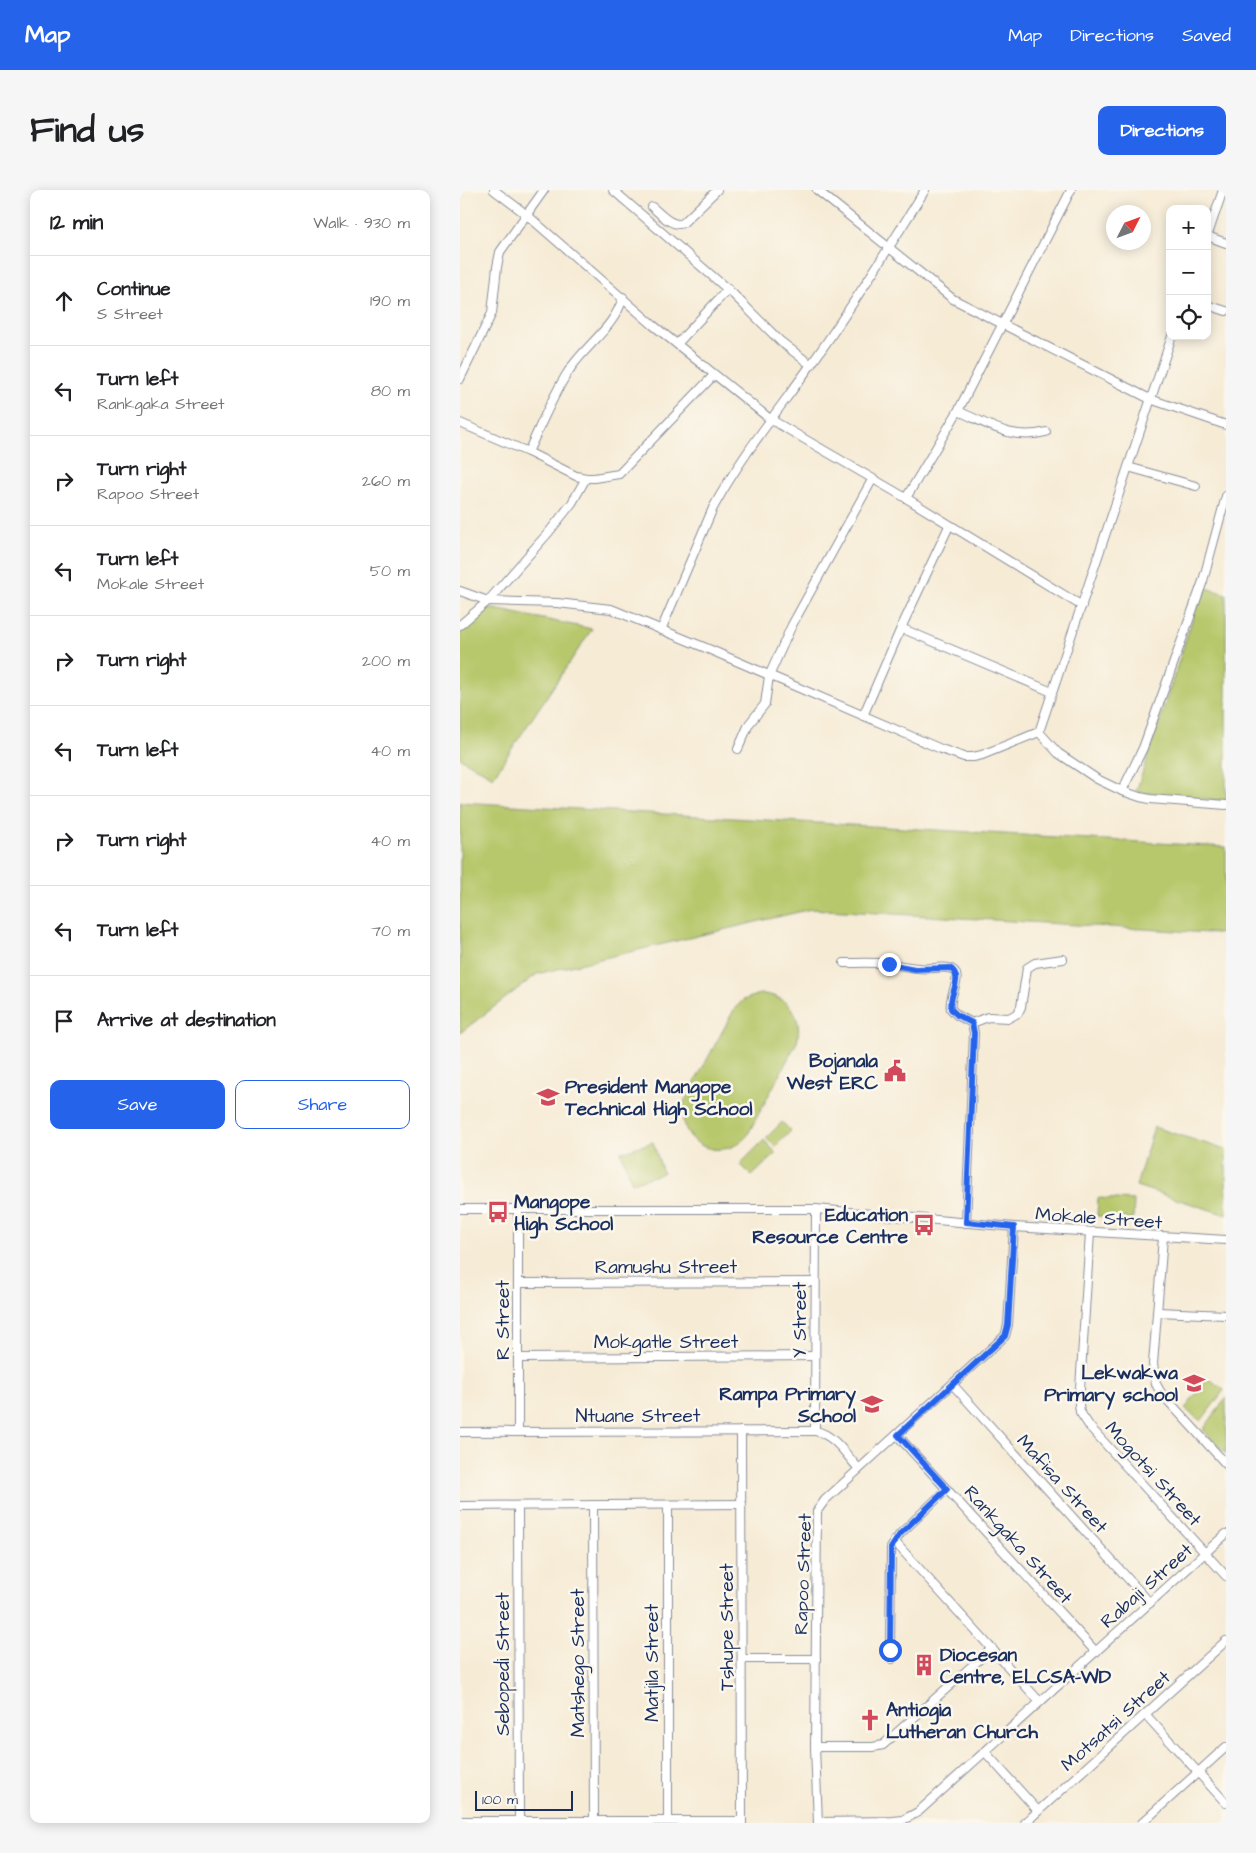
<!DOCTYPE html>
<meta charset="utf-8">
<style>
:root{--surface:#fff;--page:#f6f6f6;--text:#202124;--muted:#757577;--line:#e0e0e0;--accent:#2563eb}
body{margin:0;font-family:"Architects Daughter",sans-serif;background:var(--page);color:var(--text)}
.controls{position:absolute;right:15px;top:15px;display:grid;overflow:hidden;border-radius:10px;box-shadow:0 2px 12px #0003}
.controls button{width:45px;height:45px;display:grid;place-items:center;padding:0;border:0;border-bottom:1px solid var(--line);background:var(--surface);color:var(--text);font:25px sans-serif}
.compass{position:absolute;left:646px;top:15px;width:45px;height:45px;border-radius:50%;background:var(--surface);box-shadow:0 2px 12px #0003;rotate:48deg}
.scale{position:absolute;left:15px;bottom:12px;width:98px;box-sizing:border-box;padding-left:5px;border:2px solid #1b2f5e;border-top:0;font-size:14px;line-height:18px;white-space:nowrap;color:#1b2f5e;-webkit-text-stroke:4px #fbf7ec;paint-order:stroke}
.stop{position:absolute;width:15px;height:15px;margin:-11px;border:4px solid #2563eb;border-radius:50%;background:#fff}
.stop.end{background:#2563eb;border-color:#fff;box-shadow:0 1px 5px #0008}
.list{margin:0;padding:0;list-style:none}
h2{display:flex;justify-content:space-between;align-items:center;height:65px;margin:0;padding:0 20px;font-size:21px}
h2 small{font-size:16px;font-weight:400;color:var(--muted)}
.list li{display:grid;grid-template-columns:32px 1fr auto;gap:15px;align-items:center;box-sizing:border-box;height:90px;padding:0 20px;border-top:1px solid var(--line)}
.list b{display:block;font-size:19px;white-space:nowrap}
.list p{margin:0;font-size:16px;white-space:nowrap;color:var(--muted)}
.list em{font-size:16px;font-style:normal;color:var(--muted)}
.actions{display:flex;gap:10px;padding:15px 20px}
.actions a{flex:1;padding:11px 0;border:1px solid var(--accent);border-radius:10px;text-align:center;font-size:18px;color:var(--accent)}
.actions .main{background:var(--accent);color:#fff}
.icon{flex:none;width:28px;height:28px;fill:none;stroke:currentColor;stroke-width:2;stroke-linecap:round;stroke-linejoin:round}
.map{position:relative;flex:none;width:766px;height:1633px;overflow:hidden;border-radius:10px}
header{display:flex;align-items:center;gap:30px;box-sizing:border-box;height:70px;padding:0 25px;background:var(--accent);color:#fff}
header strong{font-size:24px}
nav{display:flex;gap:28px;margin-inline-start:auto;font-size:18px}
.intro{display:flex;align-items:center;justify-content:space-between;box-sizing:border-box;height:120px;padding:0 30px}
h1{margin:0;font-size:35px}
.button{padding:12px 22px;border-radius:10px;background:var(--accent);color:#fff;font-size:18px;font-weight:700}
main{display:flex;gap:30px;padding:0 30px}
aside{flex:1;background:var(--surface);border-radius:10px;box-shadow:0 2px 12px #0003}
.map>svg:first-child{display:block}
.green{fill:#b7c86c;stroke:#697c65}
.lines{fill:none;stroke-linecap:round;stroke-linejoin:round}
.minor-casing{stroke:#888d9a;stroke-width:10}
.minor{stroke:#fff;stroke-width:8}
.route{stroke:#2563eb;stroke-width:6}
.labels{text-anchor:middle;stroke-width:5;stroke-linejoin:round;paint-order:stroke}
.poi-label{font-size:19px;font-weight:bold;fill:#1b2f5e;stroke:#fbf7ec;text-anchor:end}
.street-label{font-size:19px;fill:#1b2f5e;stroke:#fbf7ec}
</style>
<header>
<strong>Map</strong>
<nav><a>Map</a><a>Directions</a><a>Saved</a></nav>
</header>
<div class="intro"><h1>Find us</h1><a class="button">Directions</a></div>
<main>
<aside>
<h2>12 min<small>Walk · 930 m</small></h2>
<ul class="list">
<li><svg class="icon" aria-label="ahead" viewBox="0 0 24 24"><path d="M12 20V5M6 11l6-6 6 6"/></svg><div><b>Continue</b><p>S Street</p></div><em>190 m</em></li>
<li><svg class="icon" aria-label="left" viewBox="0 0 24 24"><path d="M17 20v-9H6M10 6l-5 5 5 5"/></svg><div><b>Turn left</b><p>Rankgaka Street</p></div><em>80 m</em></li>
<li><svg class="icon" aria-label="right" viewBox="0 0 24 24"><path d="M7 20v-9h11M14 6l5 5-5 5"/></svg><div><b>Turn right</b><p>Rapoo Street</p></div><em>260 m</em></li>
<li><svg class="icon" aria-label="left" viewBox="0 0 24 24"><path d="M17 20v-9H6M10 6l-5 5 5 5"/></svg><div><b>Turn left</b><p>Mokale Street</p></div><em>50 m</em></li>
<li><svg class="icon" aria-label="right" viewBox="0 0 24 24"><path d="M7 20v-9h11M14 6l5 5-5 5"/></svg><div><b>Turn right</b></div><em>200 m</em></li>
<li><svg class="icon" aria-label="left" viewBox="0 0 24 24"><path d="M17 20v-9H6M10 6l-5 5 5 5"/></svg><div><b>Turn left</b></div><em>40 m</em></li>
<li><svg class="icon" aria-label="right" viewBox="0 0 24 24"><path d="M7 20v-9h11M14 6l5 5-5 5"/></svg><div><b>Turn right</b></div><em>40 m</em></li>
<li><svg class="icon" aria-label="left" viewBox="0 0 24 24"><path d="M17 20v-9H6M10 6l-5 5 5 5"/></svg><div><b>Turn left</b></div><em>70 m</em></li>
<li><svg class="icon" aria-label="arrive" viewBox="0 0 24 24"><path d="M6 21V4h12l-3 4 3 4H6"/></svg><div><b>Arrive at destination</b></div></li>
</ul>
<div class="actions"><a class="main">Save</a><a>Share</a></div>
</aside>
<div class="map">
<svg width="766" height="1633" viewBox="0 0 766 1633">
<rect width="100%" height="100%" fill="#fbf7ec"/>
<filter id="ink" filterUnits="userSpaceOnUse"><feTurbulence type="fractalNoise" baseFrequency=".02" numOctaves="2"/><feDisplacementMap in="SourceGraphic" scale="10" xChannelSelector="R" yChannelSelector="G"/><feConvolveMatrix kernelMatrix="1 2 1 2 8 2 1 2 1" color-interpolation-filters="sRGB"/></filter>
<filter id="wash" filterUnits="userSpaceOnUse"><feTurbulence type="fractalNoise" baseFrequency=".0096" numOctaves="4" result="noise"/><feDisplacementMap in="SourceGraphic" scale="20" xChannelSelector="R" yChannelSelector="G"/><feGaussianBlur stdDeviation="1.12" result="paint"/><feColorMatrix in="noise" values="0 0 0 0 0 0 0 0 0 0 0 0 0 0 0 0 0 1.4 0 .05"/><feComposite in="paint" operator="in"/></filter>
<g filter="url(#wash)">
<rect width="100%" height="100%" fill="#f6ebd5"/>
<g class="green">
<polygon points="743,397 766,404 766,611 676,602"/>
<polygon points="25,417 132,439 33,587 0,568 0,441"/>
<polygon points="0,612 766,657 766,744 351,719 77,784 0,843"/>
<path d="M 300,804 C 327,804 344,826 337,852 L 287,946 C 259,976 214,952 224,912 L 275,818 L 283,810 Z"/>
<polygon points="322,932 331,941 315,957 306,948"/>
<polygon points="694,937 766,960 766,1025 676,996"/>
<polygon points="304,950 316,963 292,986 280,974"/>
<polygon points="193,952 203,983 172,993 161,962"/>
<polygon points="638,1008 674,1010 673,1029 637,1026"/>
<polygon points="748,1188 764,1200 741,1231 725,1219"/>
<polygon points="766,1208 766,1264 743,1240"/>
</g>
</g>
<g filter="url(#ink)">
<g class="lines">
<g class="minor-casing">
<g id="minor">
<polyline points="34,0 67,25 193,135 310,229 446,308 622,416"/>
<polyline points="153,0 273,104 320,151 351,175"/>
<polyline points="357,0 493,109 690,209 766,235"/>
<path d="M 192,17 C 200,23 212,38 223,33 L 257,0"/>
<polyline points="747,46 766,53"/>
<polyline points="747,47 763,0"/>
<polyline points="747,115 766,121"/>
<polyline points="217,154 268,99"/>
<polyline points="0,189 32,123 37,77 40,62 84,0"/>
<path d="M 498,221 C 529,234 551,251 586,242"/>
<polyline points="0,233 68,262 116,286 126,288 134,288 159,284 254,185"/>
<path d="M 68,262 C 81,235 92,207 108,182 C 124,156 155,138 163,107"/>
<polyline points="668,277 736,296"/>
<polyline points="446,308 498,221 611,0"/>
<polyline points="0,401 28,411 97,413 151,419 246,458 481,559 504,567 513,567 522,565 579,542 712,146"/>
<polyline points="0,435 28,411 89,342 112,313 126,288"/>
<polyline points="441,438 592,502"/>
<path d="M 201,440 L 253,318 C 280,268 317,222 350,176 C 391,119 428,59 465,0"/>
<polyline points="403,526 441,438 489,336"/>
<polyline points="579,542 598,563 637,589 662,601 680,607 690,609 766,615"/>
<polyline points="278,559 289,534 305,514 309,486 332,435 412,290"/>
<polyline points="662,601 683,558 743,391 766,306"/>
<path d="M 384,773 C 399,773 415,772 431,774 C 447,776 455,780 473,778 C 479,778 490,775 495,782 C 501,791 488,806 491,819 L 497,825 L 512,833 L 514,843 L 506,1033"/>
<polyline points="512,833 528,827 549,828 558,823 561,817 567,778 575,773 603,769"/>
<polyline points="0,1019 356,1019 554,1037 766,1050"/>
<path d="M 356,1019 L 355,1241 C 374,1244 387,1266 399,1279"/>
<polyline points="630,1043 619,1214 620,1222 630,1237 766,1386"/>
<polyline points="703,1047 693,1174 696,1194 701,1203 766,1274"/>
<polyline points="58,1093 355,1092"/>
<polyline points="698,1122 766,1125"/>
<polyline points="58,1168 355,1166"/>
<polyline points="493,1195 690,1413"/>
<polyline points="58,1241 58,1019"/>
<polyline points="281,1241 282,1633"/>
<polyline points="0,1242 355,1241"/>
<polyline points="437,1245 636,1462"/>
<polyline points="133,1315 134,1631"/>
<polyline points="0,1316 282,1314"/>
<polyline points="58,1316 59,1632"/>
<polyline points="208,1316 208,1630"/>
<polyline points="434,1351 580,1512"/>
<polyline points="282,1469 356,1469"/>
<polyline points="432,1469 430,1460 431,1358 440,1344 487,1299"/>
<polyline points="685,1524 766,1613"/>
<polyline points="355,1557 413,1557 423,1555 532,1458"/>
<polyline points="526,1563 578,1621"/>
<polyline points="0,1631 282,1631"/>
<polyline points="358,1632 433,1631 443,1630 458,1622 766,1344"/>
<polyline points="358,1633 355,1557 357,1321 365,1310 545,1146 548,1135 554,1037"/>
<polyline points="565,1633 766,1451"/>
<polyline points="682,1633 766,1557"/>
</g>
</g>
<use href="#minor" class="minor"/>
</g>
</g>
<g class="lines" filter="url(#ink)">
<path class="route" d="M 429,774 L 455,779 L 490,778 C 505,788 488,804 491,819 L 497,825 L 512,833 L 514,843 L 506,1032 L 554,1037 L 548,1135 L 545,1146 L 438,1245 L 487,1299 L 440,1344 L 431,1358 L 430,1460"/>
</g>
<defs>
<g id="civic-bare" transform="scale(1.725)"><path d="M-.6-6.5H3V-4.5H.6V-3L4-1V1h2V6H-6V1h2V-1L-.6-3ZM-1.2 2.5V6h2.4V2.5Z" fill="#d1495b" stroke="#fbf7ec" stroke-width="2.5" paint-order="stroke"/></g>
<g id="school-bare" transform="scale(1.725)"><path d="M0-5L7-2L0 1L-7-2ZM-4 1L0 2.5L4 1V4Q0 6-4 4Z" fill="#d1495b" stroke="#fbf7ec" stroke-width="2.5" paint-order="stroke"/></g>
<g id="bus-bare" transform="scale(1.725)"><path d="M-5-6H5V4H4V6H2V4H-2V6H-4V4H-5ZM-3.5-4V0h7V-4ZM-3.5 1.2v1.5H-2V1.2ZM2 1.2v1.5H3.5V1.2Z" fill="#d1495b" stroke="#fbf7ec" stroke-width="2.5" paint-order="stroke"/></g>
<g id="building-bare" transform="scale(1.725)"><path d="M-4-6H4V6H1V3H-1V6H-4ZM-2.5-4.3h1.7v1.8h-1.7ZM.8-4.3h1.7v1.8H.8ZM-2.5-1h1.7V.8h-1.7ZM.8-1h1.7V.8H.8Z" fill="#d1495b" stroke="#fbf7ec" stroke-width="2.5" paint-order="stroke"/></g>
<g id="church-bare" transform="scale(1.725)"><path d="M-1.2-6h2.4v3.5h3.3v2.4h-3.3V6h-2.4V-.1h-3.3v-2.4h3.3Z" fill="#d1495b" stroke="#fbf7ec" stroke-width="2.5" paint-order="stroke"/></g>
</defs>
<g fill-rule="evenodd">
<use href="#civic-bare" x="435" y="881"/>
<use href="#school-bare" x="88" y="907"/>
<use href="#bus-bare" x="38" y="1022"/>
<use href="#bus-bare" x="464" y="1035"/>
<use href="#school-bare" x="734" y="1193"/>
<use href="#school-bare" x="412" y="1214"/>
<use href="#building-bare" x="464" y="1475"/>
<use href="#church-bare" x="410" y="1530"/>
</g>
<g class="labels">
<g class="poi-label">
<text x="418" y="877">Bojanala<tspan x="418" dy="22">West ERC</tspan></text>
<text x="105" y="903" text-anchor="start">President Mangope<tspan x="105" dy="22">Technical High School</tspan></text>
<text x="54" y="1018" text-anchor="start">Mangope<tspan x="54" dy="22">High School</tspan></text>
<text x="448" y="1031">Education<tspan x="448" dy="22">Resource Centre</tspan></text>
<text x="718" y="1189">Lekwakwa<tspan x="718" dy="22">Primary school</tspan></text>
<text x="396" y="1210">Rampa Primary<tspan x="396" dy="22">School</tspan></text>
<text x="480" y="1471" text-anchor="start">Diocesan<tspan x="480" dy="22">Centre, ELCSA-WD</tspan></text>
<text x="426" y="1526" text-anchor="start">Antiogia<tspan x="426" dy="22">Lutheran Church</tspan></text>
</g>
<g class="street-label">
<text transform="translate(639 1027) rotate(4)" y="7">Mokale Street</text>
<text x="206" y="1083">Ramushu Street</text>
<text transform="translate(42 1130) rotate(-90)" y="7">R Street</text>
<text transform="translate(339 1130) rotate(-90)" y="7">Y Street</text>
<text x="206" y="1158">Mokgatle Street</text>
<text x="178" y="1232">Ntuane Street</text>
<text transform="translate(694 1283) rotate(48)" y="7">Mogotsi Street</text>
<text transform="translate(603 1293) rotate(48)" y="7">Mafisa Street</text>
<text transform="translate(559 1354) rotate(48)" y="7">Rankgaka Street</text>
<text transform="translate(342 1384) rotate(-88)" y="7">Rapoo Street</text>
<text transform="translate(686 1395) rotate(-42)" y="7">Rabaji Street</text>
<text transform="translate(266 1437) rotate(-90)" y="7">Tshupe Street</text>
<text transform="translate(117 1473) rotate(-90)" y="7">Matshego Street</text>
<text transform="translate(191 1473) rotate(-90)" y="7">Matjila Street</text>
<text transform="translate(42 1474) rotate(-90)" y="7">Sebopedi Street</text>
<text transform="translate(655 1530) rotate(-42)" y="7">Motsatsi Street</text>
</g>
</g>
</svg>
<div class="controls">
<button>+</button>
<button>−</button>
<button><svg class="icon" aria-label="locate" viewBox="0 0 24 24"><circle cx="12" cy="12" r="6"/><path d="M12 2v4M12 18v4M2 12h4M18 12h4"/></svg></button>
</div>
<svg class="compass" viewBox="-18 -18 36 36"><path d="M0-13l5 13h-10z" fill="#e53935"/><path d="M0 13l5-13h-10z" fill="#757577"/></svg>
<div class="scale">100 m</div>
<div class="stop" style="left:430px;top:1460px"></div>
<div class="stop end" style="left:429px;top:774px"></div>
</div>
</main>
